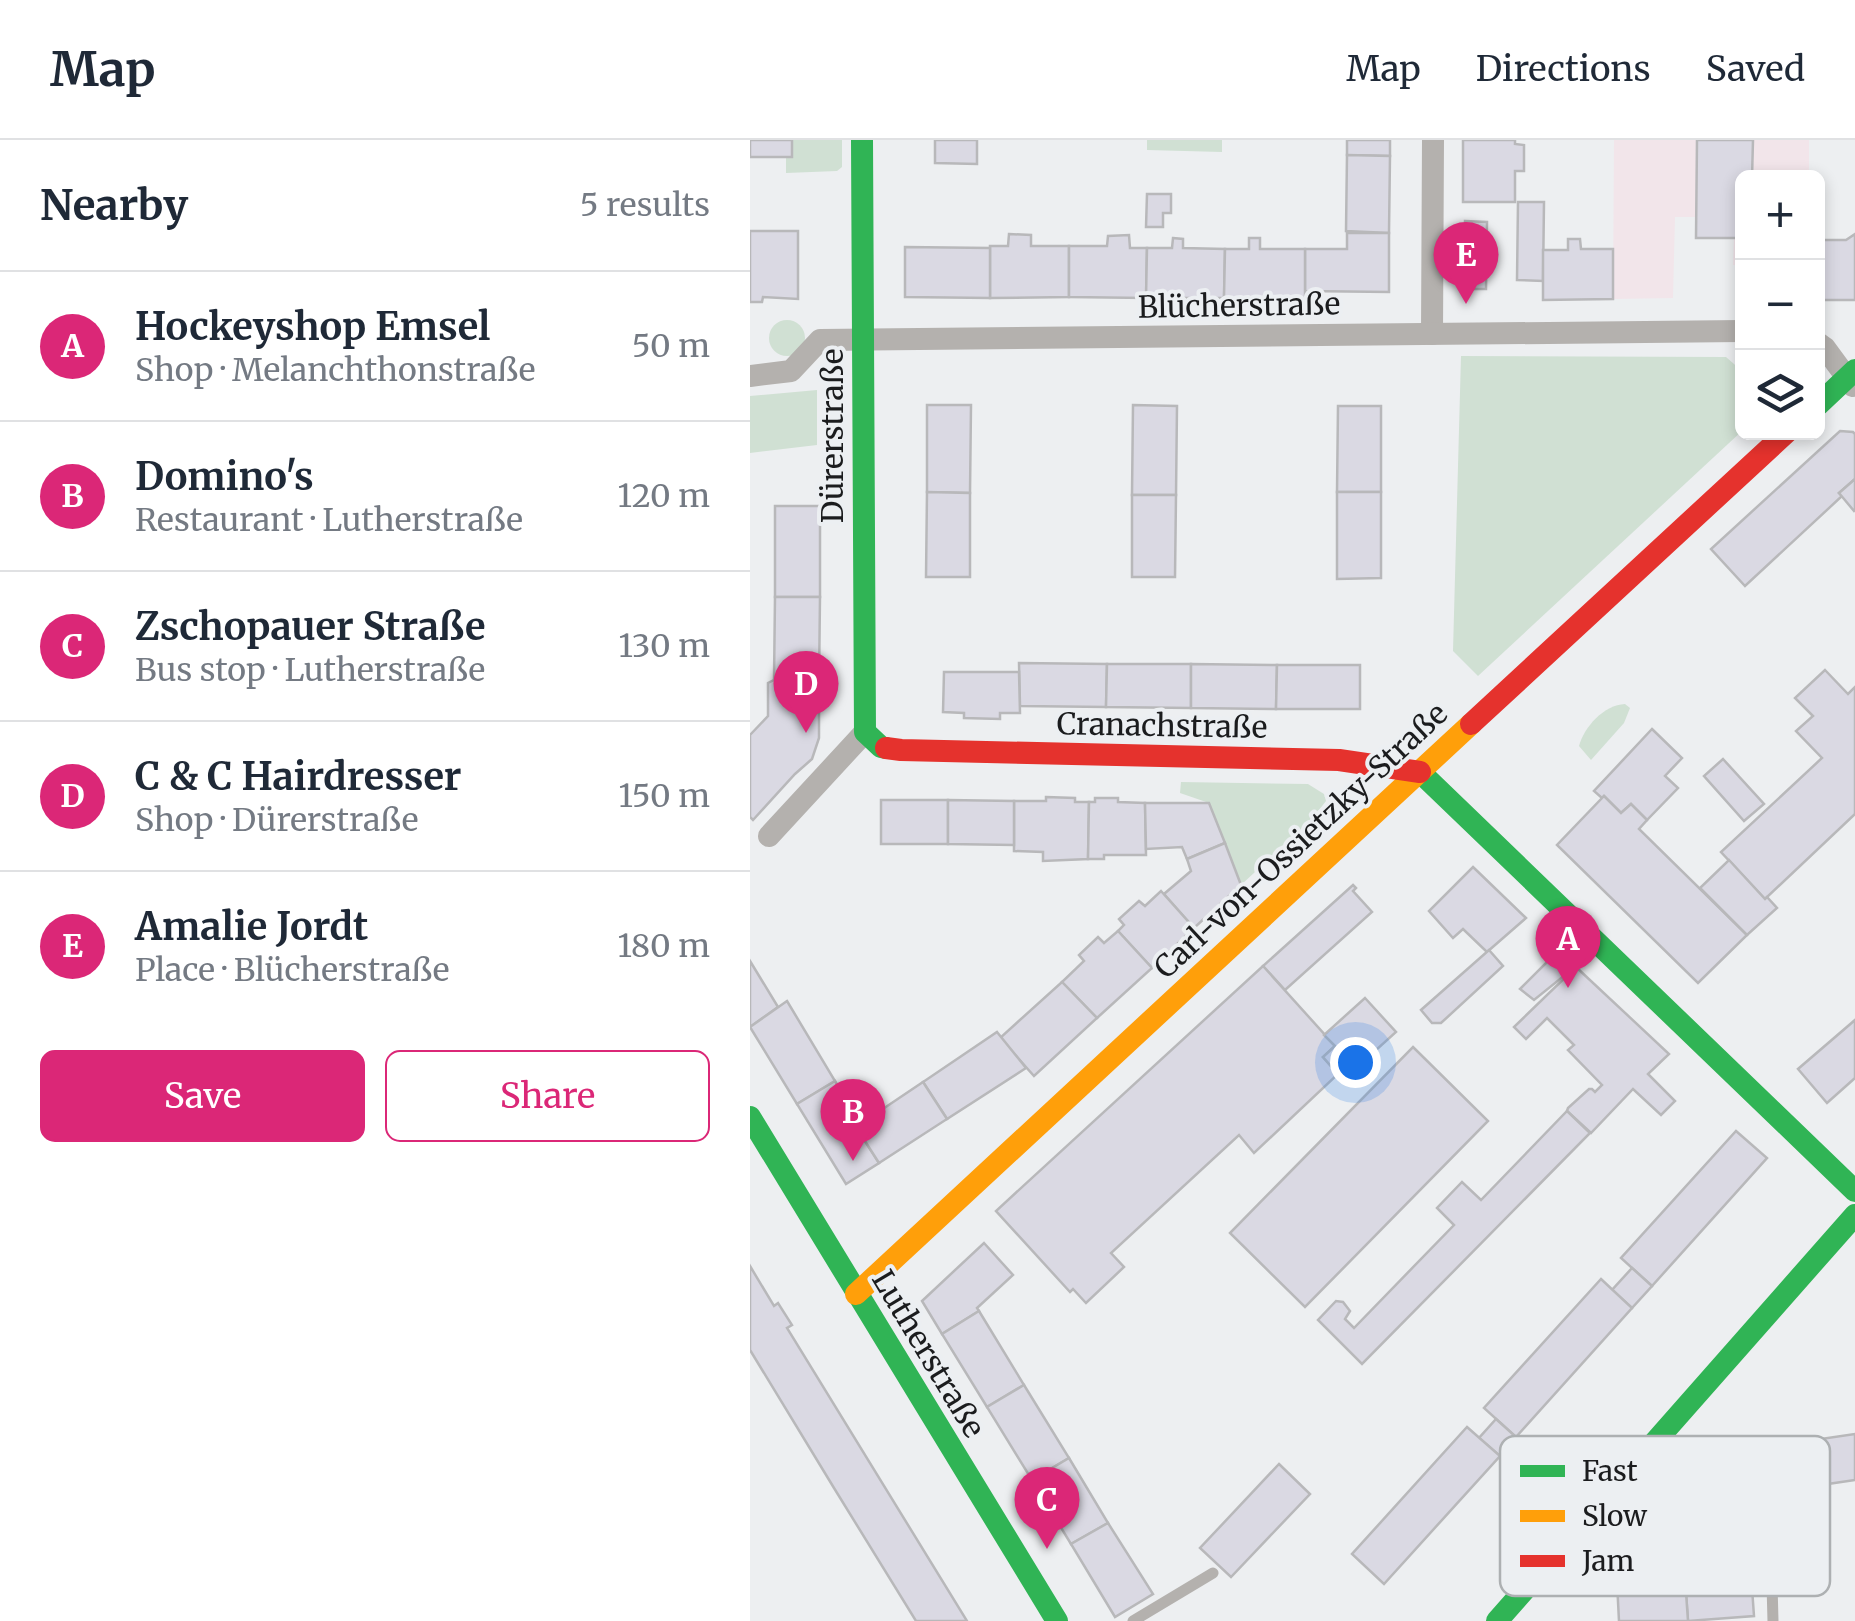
<!DOCTYPE html>
<meta charset="utf-8">
<style>
:root{--surface:#fff;--page:#f6f6f7;--text:#1f2937;--muted:#747a83;--line:#e0e1e3;--accent:#db2777}
body{margin:0;font-family:Merriweather,serif;background:var(--page);color:var(--text)}
.controls{position:absolute;right:30px;top:30px;display:grid;overflow:hidden;border-radius:15px;box-shadow:0 5px 15px #0003}
.controls button{width:90px;height:90px;display:grid;place-items:center;padding:0;border:0;border-bottom:2px solid var(--line);background:var(--surface);color:var(--text);font:50px sans-serif}
.you{position:absolute;left:605px;top:922px;width:35px;height:35px;margin:-25px;border:8px solid #fff;border-radius:50%;background:#1a73e8;box-shadow:0 0 0 15px #1a73e833}
.badge{display:grid;place-items:center;width:65px;height:65px;border-radius:50%;background:var(--accent);color:#fff;font-size:32px;font-weight:700}
.pin{position:absolute;translate:-50% -82px;filter:drop-shadow(0 2px 5px #0008)}
.pin::after{content:'';position:absolute;top:52px;width:35px;height:30px;background:inherit;clip-path:polygon(0 0,100% 0,50% 100%)}
.list{margin:0;padding:0;list-style:none}
h2{display:flex;justify-content:space-between;align-items:center;height:130px;margin:0;padding:0 40px;font-size:42px}
h2 small{font-size:32px;font-weight:400;color:var(--muted)}
.list li{display:grid;grid-template-columns:65px 1fr auto;gap:30px;align-items:center;box-sizing:border-box;height:150px;padding:0 40px;border-top:2px solid var(--line)}
.list b{display:block;font-size:38px;white-space:nowrap}
.list p{margin:0;font-size:32px;white-space:nowrap;color:var(--muted)}
.list em{font-size:32px;font-style:normal;color:var(--muted)}
.actions{display:flex;gap:20px;padding:30px 40px}
.actions a{flex:1;padding:22px 0;border:2px solid var(--accent);border-radius:15px;text-align:center;font-size:35px;color:var(--accent)}
.actions .main{background:var(--accent);color:#fff}
.icon{flex:none;width:55px;height:55px;fill:none;stroke:currentColor;stroke-width:2;stroke-linecap:round;stroke-linejoin:round}
.map{position:relative;flex:none;width:1105px;height:1481px;overflow:hidden}
header{display:flex;align-items:center;gap:60px;box-sizing:border-box;height:140px;padding:0 50px;background:var(--surface);border-bottom:2px solid var(--line)}
header strong{font-size:48px}
nav{display:flex;gap:55px;margin-inline-start:auto;font-size:35px}
main{display:flex}
aside{flex:1;background:var(--surface)}
.map>svg:first-child{display:block}
.education{fill:#f2e5ea}
.green{fill:#d0e0d3}
.building{fill:#dad9e3;stroke:#b8b8ba;stroke-width:2.5}
.lines{fill:none;stroke-linecap:round;stroke-linejoin:round}
.lane{stroke:#b4b1ae;stroke-width:11}
.street{stroke:#b4b1ae;stroke-width:22}
.fast{stroke:#30b455;stroke-width:22}
.slow{stroke:#ff9f0a;stroke-width:22}
.jam{stroke:#e5322d;stroke-width:22}
.labels{text-anchor:middle;stroke-width:8;stroke-linejoin:round;paint-order:stroke}
.street-label{font-size:30px;fill:#1b1c1e;stroke:#eceff2}
.key{fill:#eceff2;stroke:#adb0b2;stroke-width:2.5}
.key-label{font-size:28px;fill:#1b1c1e}
</style>
<header>
<strong>Map</strong>
<nav><a>Map</a><a>Directions</a><a>Saved</a></nav>
</header>
<main>
<aside>
<h2>Nearby<small>5 results</small></h2>
<ul class="list">
<li><span class="badge">A</span><div><b>Hockeyshop Emsel</b><p>Shop · Melanchthonstraße</p></div><em>50 m</em></li>
<li><span class="badge">B</span><div><b>Domino's</b><p>Restaurant · Lutherstraße</p></div><em>120 m</em></li>
<li><span class="badge">C</span><div><b>Zschopauer Straße</b><p>Bus stop · Lutherstraße</p></div><em>130 m</em></li>
<li><span class="badge">D</span><div><b>C &amp; C Hairdresser</b><p>Shop · Dürerstraße</p></div><em>150 m</em></li>
<li><span class="badge">E</span><div><b>Amalie Jordt</b><p>Place · Blücherstraße</p></div><em>180 m</em></li>
</ul>
<div class="actions"><a class="main">Save</a><a>Share</a></div>
</aside>
<div class="map">
<svg width="1105" height="1481" viewBox="0 0 1105 1481">
<rect width="100%" height="100%" fill="#edeff1"/>
<polygon class="education" points="864,0 1059,0 1059,37 992,38 992,125 983,125 984,98 946,98 946,77 925,77 923,158 863,159"/>
<g class="green">
<polygon points="42,0 92,0 92,27 87,31 36,33 36,17 42,17"/>
<polygon points="397,0 472,0 472,12 397,10"/>
<circle cx="37" cy="198" r="18"/>
<polygon points="711,216 976,217 992,231 992,291 728,536 703,511"/>
<polygon points="67,250 67,305 0,313 0,256"/>
<path d="M 875,564 L 880,568 L 874,583 L 841,620 L 829,606 C 834,587 854,565 875,564 Z"/>
<polygon points="431,642 558,644 574,654 576,661 563,678 491,745 459,663 430,653"/>
</g>
<g class="building">
<rect x="0" y="0" width="42" height="17"/>
<polygon points="185,0 227,0 227,24 185,23"/>
<polygon points="597,0 640,0 640,16 597,15"/>
<polygon points="713,0 765,0 765,4 774,5 774,31 765,31 765,62 713,62"/>
<polygon points="947,0 1003,0 1002,38 992,38 992,98 946,98"/>
<polygon points="597,15 640,16 639,93 596,91"/>
<polygon points="397,54 421,54 421,73 413,73 413,87 396,87"/>
<polygon points="768,62 794,62 793,141 767,140"/>
<polygon points="715,81 737,82 736,149 714,149"/>
<polygon points="0,91 48,91 48,159 13,157 12,162 0,162"/>
<polygon points="597,93 639,93 639,152 555,151 555,109 597,109"/>
<polygon points="259,94 281,95 281,106 319,106 319,157 240,158 240,106 258,106"/>
<polygon points="1105,94 1105,160 1068,160 1068,100 1096,100"/>
<polygon points="379,95 380,108 397,108 396,158 319,157 319,106 357,106 358,96"/>
<polygon points="423,98 433,99 433,108 475,109 474,158 396,158 397,108 422,108"/>
<polygon points="499,98 510,98 510,109 555,109 555,158 474,158 475,109 499,109"/>
<polygon points="818,99 830,99 831,109 863,109 863,159 793,160 793,110 818,110"/>
<polygon points="155,107 240,108 240,158 155,157"/>
<polygon points="177,265 221,265 220,353 177,352"/>
<polygon points="383,265 427,266 426,355 382,355"/>
<polygon points="588,266 631,266 631,352 587,352"/>
<polygon points="1090,291 1103,292 1105,294 1105,339 1089,353 1092,356 995,446 961,409"/>
<polygon points="1105,339 1105,370 1104,371 1089,353"/>
<polygon points="177,352 220,353 220,437 176,437"/>
<polygon points="587,352 631,352 631,438 587,439"/>
<polygon points="382,355 426,355 425,437 382,437"/>
<rect x="25" y="366" width="45" height="91"/>
<polygon points="25,457 70,457 69,542 24,540"/>
<polygon points="269,523 357,524 356,567 270,566"/>
<polygon points="357,524 441,524 441,568 356,567"/>
<polygon points="441,524 527,525 526,569 441,568"/>
<polygon points="527,525 610,525 610,569 526,569"/>
<polygon points="1075,530 1098,554 1105,547 1105,674 1015,759 971,712 1072,618 1046,591 1063,576 1045,558"/>
<polygon points="194,532 269,532 270,573 250,573 250,579 214,578 214,573 193,572"/>
<polygon points="24,540 69,542 69,598 62,619 45,634 3,680 0,677 0,595 18,576 18,543"/>
<polygon points="902,589 932,618 915,636 928,648 897,680 881,664 871,673 854,656 852,658 844,651"/>
<polygon points="973,619 1014,664 994,681 954,636"/>
<polygon points="854,656 871,673 881,664 897,680 889,689 997,795 948,843 807,705"/>
<polygon points="296,657 325,658 325,662 339,662 338,719 293,721 293,712 264,711 264,661 296,661"/>
<polygon points="345,658 368,658 368,662 395,663 396,715 354,715 354,719 338,719 339,662 345,662"/>
<rect x="131" y="660" width="67" height="44"/>
<polygon points="198,660 264,661 264,705 198,704"/>
<polygon points="395,663 459,663 475,703 437,719 432,707 396,709"/>
<polygon points="475,703 491,745 444,788 414,754 441,731 437,719"/>
<polygon points="979,720 1015,759 1017,757 1027,768 997,795 950,748"/>
<polygon points="723,727 776,778 737,812 713,789 703,798 679,771"/>
<polygon points="603,745 606,748 603,751 622,772 535,850 513,826"/>
<polygon points="411,751 444,788 402,828 368,791 374,785 369,779 389,761 395,766"/>
<polygon points="368,791 402,828 347,878 312,842 334,821 329,815 348,797 354,803"/>
<polygon points="739,810 753,826 691,883 682,883 671,870"/>
<polygon points="803,816 820,831 784,860 770,849"/>
<polygon points="0,821 28,867 0,887"/>
<polygon points="513,826 585,906 573,917 588,934 504,1013 489,995 361,1113 374,1127 336,1163 323,1149 320,1152 246,1071"/>
<polygon points="826,827 919,914 898,934 925,961 911,975 883,949 841,993 817,971 818,968 839,949 842,949 845,952 852,945 818,910 824,905 797,878 776,899 764,887"/>
<polygon points="312,842 347,878 284,936 250,898"/>
<polygon points="615,858 646,892 593,940 573,917 585,906 574,895"/>
<polygon points="37,861 85,941 47,964 0,887"/>
<polygon points="1105,880 1105,938 1077,963 1048,929"/>
<polygon points="247,892 276,928 197,979 173,942"/>
<polygon points="663,907 738,981 555,1167 480,1093"/>
<polygon points="85,941 111,984 106,987 129,1023 96,1044 47,964"/>
<polygon points="173,942 197,979 129,1023 106,987"/>
<polygon points="817,971 840,993 612,1224 568,1180 586,1161 593,1162 600,1171 595,1179 604,1188 704,1085 687,1068 712,1042 731,1060"/>
<polygon points="986,991 1017,1018 902,1146 871,1118"/>
<polygon points="234,1103 263,1135 227,1168 229,1171 192,1194 172,1161"/>
<polygon points="0,1126 24,1166 28,1163 42,1185 37,1188 217,1481 166,1481 84,1348 0,1210"/>
<polygon points="882,1128 902,1146 882,1168 862,1150"/>
<polygon points="851,1139 882,1168 766,1297 734,1268"/>
<polygon points="229,1171 274,1245 237,1267 192,1194"/>
<polygon points="274,1245 319,1318 282,1340 237,1267"/>
<polygon points="746,1279 766,1297 750,1316 729,1298"/>
<polygon points="717,1287 750,1316 634,1444 602,1414"/>
<polygon points="1105,1294 1105,1340 1064,1346 1057,1301"/>
<polygon points="319,1318 358,1383 321,1404 282,1340"/>
<polygon points="529,1324 560,1354 481,1437 450,1408"/>
<polygon points="358,1383 403,1454 365,1477 321,1404"/>
<polygon points="1001,1434 1004,1476 938,1481 935,1438"/>
<polygon points="935,1438 938,1481 869,1481 867,1442"/>
</g>
<g class="lines">
<g class="lane">
<polyline points="835,1387 881,1430 992,1416 1022,1444 1023,1481"/>
<polyline points="383,1481 463,1433"/>
</g>
<g class="street">
<polyline points="682,194 683,0"/>
<polyline points="1068,203 1075,208 1103,246"/>
<polyline points="0,236 41,231 70,200 992,191"/>
<polyline points="19,696 115,592"/>
</g>
<g class="fast">
<polyline points="112,0 115,592 131,607 136,608"/>
<polyline points="1068,265 1105,230"/>
<polyline points="670,632 1105,1051"/>
<polyline points="0,977 307,1481"/>
<polyline points="747,1481 1105,1075"/>
</g>
<polyline class="slow" points="106,1154 721,584"/>
<g class="jam">
<polyline points="721,584 1037,292"/>
<polyline points="136,608 151,610 589,620 670,632"/>
</g>
</g>
<g class="labels">
<g class="street-label">
<text transform="translate(489 166) rotate(-1)" y="10">Blücherstraße</text>
<text transform="translate(83 296) rotate(-90)" y="10">Dürerstraße</text>
<text transform="translate(412 586) rotate(1)" y="10">Cranachstraße</text>
<text transform="translate(551 701) rotate(-43)" y="10">Carl-von-Ossietzky-Straße</text>
<text transform="translate(178 1214) rotate(59)" y="10">Lutherstraße</text>
</g>
</g>
<rect x="750" y="1296" width="330" height="160" rx="15" class="key"/>
<rect x="770" y="1325" width="45" height="12" fill="#30b455"/>
<rect x="770" y="1370" width="45" height="12" fill="#ff9f0a"/>
<rect x="770" y="1415" width="45" height="12" fill="#e5322d"/>
<g class="key-label">
<text x="832" y="1341">Fast</text>
<text x="832" y="1386">Slow</text>
<text x="832" y="1431">Jam</text>
</g>
</svg>
<div class="controls">
<button>+</button>
<button>−</button>
<button><svg class="icon" aria-label="layers" viewBox="0 0 24 24"><path d="M12 4l9 5-9 5-9-5zM3 14l9 5 9-5"/></svg></button>
</div>
<div class="you"></div>
<div class="pin badge" style="left:818px;top:848px">A</div>
<div class="pin badge" style="left:103px;top:1021px">B</div>
<div class="pin badge" style="left:297px;top:1409px">C</div>
<div class="pin badge" style="left:56px;top:593px">D</div>
<div class="pin badge" style="left:716px;top:164px">E</div>
</div>
</main>
